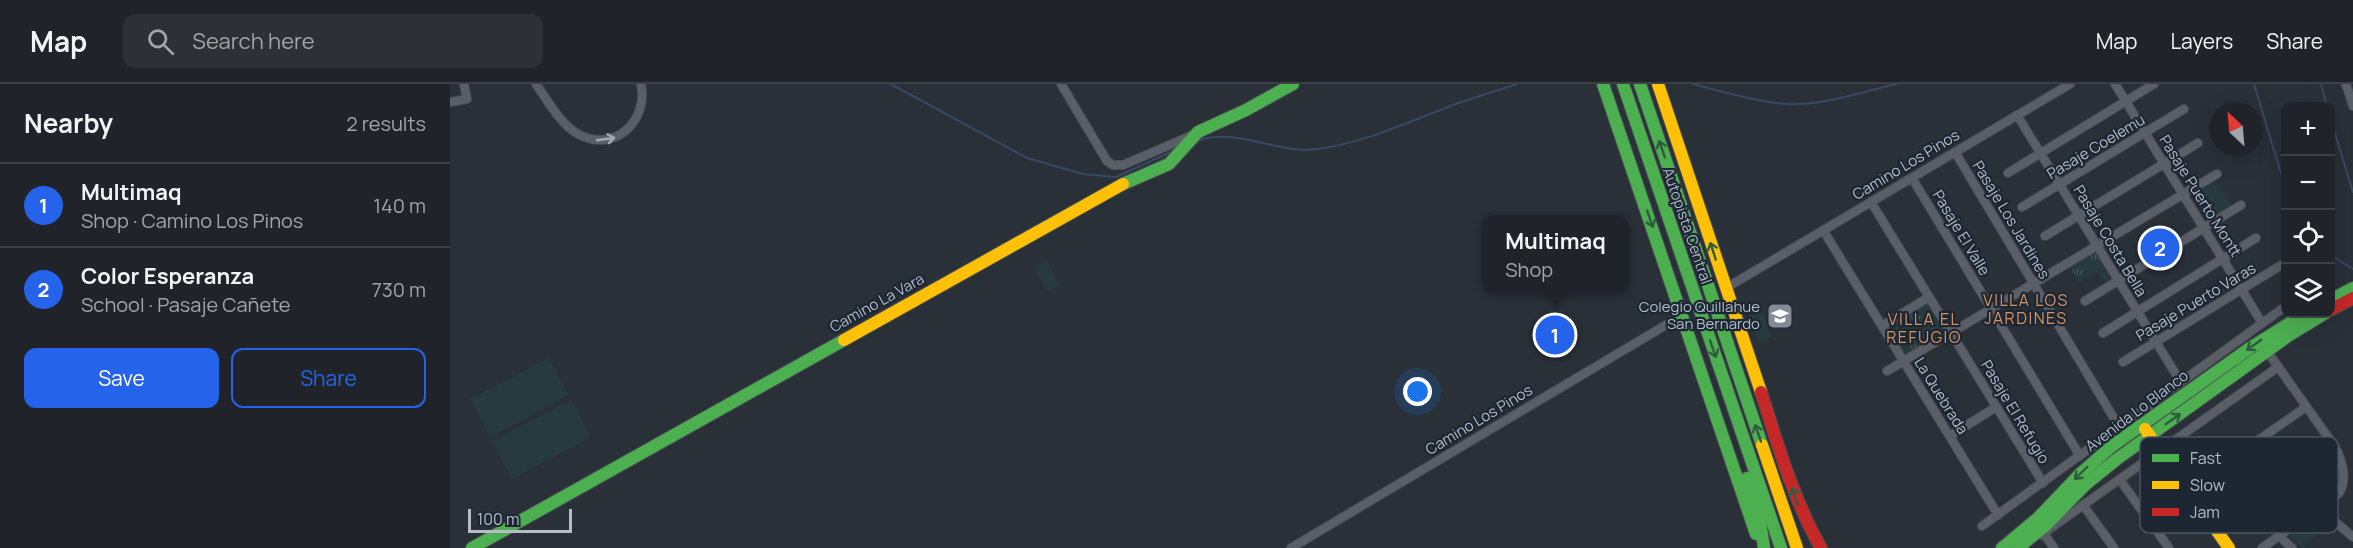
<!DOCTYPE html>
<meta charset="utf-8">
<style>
:root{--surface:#20242a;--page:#2d3036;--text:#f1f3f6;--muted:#a2a4a8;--line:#3d4147;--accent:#2563eb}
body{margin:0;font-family:Manrope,sans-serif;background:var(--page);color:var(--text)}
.controls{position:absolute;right:18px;top:18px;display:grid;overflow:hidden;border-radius:12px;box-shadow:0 6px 24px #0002}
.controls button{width:54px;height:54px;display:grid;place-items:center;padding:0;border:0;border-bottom:2px solid var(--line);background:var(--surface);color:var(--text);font:30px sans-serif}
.compass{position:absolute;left:1759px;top:18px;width:54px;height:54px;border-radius:50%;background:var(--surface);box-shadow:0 6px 24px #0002;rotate:334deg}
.scale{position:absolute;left:18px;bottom:15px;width:104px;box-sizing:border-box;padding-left:6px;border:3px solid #b4bcc9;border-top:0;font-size:16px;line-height:21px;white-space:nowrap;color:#b4bcc9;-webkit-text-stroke:4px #1d2633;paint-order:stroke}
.you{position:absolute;left:968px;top:308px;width:21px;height:21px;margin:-15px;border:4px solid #fff;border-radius:50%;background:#1a73e8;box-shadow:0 0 0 9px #1a73e833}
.badge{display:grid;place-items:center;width:39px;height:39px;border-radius:50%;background:var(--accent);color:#fff;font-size:20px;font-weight:700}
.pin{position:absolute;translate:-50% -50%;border:3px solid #fff;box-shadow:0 2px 6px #0006}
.popup{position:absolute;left:1032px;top:131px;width:147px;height:78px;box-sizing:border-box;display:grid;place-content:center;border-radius:12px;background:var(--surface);filter:drop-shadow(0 2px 4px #0005);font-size:20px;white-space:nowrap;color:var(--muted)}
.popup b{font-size:22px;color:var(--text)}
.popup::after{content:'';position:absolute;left:50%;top:100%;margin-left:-12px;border:12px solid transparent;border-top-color:var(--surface)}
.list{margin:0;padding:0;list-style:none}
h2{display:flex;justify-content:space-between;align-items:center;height:78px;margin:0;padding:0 24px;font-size:26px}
h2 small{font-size:20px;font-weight:400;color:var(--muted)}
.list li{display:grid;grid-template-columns:39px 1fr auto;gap:18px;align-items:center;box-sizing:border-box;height:84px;padding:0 24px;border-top:2px solid var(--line)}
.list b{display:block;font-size:22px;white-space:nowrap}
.list p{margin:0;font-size:20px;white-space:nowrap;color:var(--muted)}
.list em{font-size:20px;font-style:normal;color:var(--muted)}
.actions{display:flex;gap:12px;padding:18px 24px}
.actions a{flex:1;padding:14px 0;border:2px solid var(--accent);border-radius:12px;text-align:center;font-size:21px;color:var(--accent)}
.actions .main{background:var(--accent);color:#fff}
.icon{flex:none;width:33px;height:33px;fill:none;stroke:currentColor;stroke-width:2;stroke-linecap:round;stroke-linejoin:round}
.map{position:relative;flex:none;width:1903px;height:464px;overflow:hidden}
header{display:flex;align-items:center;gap:36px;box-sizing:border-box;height:84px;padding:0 30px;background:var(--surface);border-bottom:2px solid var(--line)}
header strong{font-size:28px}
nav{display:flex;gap:33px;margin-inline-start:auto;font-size:21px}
.search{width:420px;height:54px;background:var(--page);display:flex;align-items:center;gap:15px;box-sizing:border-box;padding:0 21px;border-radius:12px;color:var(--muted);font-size:22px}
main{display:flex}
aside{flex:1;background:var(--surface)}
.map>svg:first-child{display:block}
.grass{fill:#273a3e}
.park{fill:url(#park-tufts)}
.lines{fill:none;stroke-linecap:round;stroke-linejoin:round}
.stream{stroke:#384963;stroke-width:2}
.street-casing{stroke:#484c53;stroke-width:10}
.fast-casing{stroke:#484c53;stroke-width:14}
.slow-casing{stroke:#484c53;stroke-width:14}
.jam-casing{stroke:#484c53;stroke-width:14}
.street{stroke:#5a5e66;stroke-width:8}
.fast{stroke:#4caf50;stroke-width:12}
.slow{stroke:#ffc107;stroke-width:12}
.jam{stroke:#c62828;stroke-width:12}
.oneway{stroke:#a2a9b5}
.oneway2{stroke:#305d3f}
.labels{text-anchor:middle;stroke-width:4.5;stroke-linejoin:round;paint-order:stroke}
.street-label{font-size:15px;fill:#b4bcc9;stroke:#1d2633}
.poi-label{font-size:15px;fill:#b4bcc9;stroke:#1d2633;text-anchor:end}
.neighbourhood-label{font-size:16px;letter-spacing:1.5px;fill:#d59563;stroke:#1d2633}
.key{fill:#1d2633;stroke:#4a5360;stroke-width:1.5}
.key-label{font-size:16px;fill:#b4bcc9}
</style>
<header>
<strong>Map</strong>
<div class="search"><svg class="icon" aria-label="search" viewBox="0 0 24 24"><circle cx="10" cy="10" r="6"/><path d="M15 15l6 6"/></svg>Search here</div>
<nav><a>Map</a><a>Layers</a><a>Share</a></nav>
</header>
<main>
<aside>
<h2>Nearby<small>2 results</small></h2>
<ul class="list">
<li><span class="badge">1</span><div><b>Multimaq</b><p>Shop · Camino Los Pinos</p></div><em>140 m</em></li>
<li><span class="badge">2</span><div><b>Color Esperanza</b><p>School · Pasaje Cañete</p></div><em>730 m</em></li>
</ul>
<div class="actions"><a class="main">Save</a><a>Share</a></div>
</aside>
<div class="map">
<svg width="1903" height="464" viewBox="0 0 1903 464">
<defs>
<pattern id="park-tufts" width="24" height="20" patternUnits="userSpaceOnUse" patternTransform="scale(1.5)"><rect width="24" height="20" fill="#273a3e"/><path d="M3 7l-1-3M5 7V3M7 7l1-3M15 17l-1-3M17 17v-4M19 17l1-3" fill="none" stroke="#445559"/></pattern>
</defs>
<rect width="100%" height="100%" fill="#2a3038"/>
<g class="grass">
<polygon points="1766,97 1783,123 1767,134 1750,107"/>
<polygon points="597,177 610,201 598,208 584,184"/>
<polygon points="1312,227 1321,253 1308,258 1298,232"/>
<polygon points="99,274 119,311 40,353 20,315"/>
<polygon points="121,316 141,353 62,395 42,358"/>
<polygon points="1870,429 1879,437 1853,464 1838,452"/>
</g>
<g class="park">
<polygon points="1645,168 1660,194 1654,198 1647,187 1629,198 1620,183"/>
<polygon points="1477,219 1495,249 1455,274 1436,244"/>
</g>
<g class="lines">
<g class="stream">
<polyline points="441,0 577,74 633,90 666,93 725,66"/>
<path d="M 1243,0 C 1268,7 1322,22 1347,20 C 1381,19 1414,7 1447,0"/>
<polyline points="1804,0 1836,106"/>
<polyline points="1871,0 1877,22"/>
<polyline points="1880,33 1903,108"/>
<path d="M 747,57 C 785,42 828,71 868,65 C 913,59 956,39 998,23 C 1020,14 1044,8 1067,0"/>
<polyline points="1880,171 1903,185"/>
</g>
<g class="street-casing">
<g id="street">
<path d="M 86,0 C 98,17 110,40 128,50 C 164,70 199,37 191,0"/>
<polyline points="611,0 657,77 663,81 673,81 745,50"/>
<polyline points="1665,0 1812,239"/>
<polyline points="1896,0 1903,22"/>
<polyline points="0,18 17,15 14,0"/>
<polyline points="1567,31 1730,297"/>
<polyline points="1505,68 1668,341"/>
<polyline points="1558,89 1704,0"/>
<polyline points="1462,94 1630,372"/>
<polyline points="1421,118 1593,399"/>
<polyline points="1572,123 1734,25"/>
<polyline points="1373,146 1548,431"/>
<polyline points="1595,152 1748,59"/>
<polyline points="1276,204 1620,0"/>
<polyline points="1635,217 1791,121"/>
<polyline points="1432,242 1479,213"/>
<polyline points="1653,249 1806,154"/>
<polyline points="1673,278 1833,180"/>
<polyline points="1437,287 1767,90"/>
<polyline points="1500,352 1546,323"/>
<polyline points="1670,396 1719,464"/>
<polyline points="1738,405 1856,323"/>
<polyline points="1633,421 1664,464"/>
<polyline points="1869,424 1903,453"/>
<polyline points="1532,442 1836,222"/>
<polyline points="1765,443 1882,358"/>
<polyline points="1594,450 1604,464"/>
<polyline points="1591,451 1828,283"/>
<polyline points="1829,452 1842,464"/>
<polyline points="841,464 1231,232"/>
<path d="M 1812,464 L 1889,409 C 1898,396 1892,376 1885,363 L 1817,267"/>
</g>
</g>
<g class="fast-casing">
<g id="fast">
<polyline points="1153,0 1306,450"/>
<polyline points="1173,0 1331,464"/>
<polyline points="1190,0 1312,361"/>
<polyline points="673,100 719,80 748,48 796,26 843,0"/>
<polyline points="1880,216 1903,204"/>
<polyline points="1297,394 1310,437 1314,464"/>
<polyline points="22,464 394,256"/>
<polyline points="1552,464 1588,434 1630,390 1662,362 1800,264 1854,230"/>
<polyline points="1568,464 1596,441 1636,400 1667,375 1838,252 1874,230"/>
</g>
</g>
<g class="slow-casing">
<g id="slow">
<polyline points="1208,0 1311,308"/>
<polyline points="394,256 673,100"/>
<polyline points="1695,345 1779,464"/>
<polyline points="1312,361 1347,464"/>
</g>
</g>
<g class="jam-casing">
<g id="jam">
<polyline points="1880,226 1903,214"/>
<path d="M 1311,308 C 1328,361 1343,415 1371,464"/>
</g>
</g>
<use href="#street" class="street"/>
<use href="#fast" class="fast"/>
<use href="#slow" class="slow"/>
<use href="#jam" class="jam"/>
</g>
<defs><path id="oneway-shaft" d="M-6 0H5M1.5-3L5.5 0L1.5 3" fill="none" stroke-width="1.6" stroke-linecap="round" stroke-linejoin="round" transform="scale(1.5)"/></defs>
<use class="oneway" href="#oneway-shaft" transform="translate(156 55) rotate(-8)"/>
<g class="oneway2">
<use href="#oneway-shaft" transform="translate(1212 65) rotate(-109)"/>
<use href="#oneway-shaft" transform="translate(1200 135) rotate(71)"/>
<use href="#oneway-shaft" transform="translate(1263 167) rotate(-108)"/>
<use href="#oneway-shaft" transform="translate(1804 261) rotate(145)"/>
<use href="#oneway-shaft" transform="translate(1263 265) rotate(71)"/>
<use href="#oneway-shaft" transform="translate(1723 335) rotate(-35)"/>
<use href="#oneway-shaft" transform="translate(1308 349) rotate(-109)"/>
<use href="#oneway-shaft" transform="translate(1631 389) rotate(136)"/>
<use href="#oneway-shaft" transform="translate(1345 412) rotate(-109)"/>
</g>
<defs>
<g id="school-square" transform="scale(1.35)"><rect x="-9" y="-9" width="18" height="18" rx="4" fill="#848b96" stroke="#1d2633"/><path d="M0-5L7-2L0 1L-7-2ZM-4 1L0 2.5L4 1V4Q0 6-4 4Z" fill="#fff"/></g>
</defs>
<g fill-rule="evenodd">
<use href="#school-square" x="1330" y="232"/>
</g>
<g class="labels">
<g class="street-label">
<text transform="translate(1646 63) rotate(-31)" y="5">Pasaje Coelemu</text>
<text transform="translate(1456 81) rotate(-31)" y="5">Camino Los Pinos</text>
<text transform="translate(1750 112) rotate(58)" y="5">Pasaje Puerto Montt</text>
<text transform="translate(1561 136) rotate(59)" y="5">Pasaje Los Jardines</text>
<text transform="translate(1237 142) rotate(71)" y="5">Autopista Central</text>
<text transform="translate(1511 149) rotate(59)" y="5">Pasaje El Valle</text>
<text transform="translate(1660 157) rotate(59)" y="5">Pasaje Costa Bella</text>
<text transform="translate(1746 218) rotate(-31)" y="5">Pasaje Puerto Varas</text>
<text transform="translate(427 219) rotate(-29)" y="5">Camino La Vara</text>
<text transform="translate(1491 312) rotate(58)" y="5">La Quebrada</text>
<text transform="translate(1687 327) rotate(-37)" y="5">Avenida Lo Blanco</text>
<text transform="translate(1565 328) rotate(59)" y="5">Pasaje El Refugio</text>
<text transform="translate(1029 336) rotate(-31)" y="5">Camino Los Pinos</text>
</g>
<g class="poi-label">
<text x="1310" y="228">Colegio Quillahue<tspan x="1310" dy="17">San Bernardo</tspan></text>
</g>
<g class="neighbourhood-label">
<text x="1576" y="222">VILLA LOS<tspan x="1576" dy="18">JARDINES</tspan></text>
<text x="1474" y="241">VILLA EL<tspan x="1474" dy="18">REFUGIO</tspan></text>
</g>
</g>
<rect x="1690" y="353" width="198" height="96" rx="9" class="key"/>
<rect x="1702" y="370" width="27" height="8" fill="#4caf50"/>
<rect x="1702" y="397" width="27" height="8" fill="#ffc107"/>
<rect x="1702" y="424" width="27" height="8" fill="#c62828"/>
<g class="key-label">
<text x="1740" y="380">Fast</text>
<text x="1740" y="407">Slow</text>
<text x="1740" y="434">Jam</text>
</g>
</svg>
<div class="controls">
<button>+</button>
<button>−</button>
<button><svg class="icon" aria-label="locate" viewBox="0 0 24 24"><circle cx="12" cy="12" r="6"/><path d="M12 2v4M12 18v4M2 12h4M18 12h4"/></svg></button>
<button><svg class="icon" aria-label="layers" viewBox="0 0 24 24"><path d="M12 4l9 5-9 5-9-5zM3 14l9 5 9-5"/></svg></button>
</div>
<svg class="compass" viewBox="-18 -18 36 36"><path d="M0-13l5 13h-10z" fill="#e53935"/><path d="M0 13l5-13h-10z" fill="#a2a4a8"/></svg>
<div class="scale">100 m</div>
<div class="you"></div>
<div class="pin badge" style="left:1105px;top:251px">1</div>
<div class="popup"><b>Multimaq</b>Shop</div>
<div class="pin badge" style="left:1710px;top:164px">2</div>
</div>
</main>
